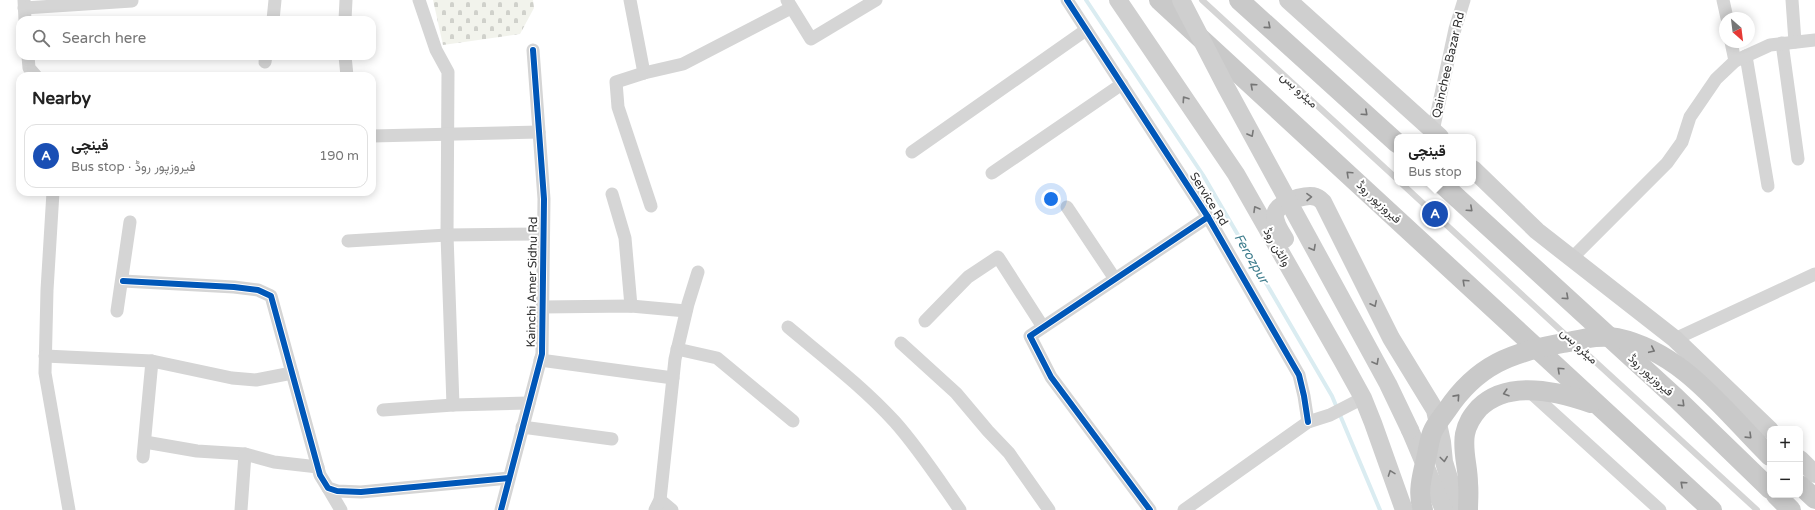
<!DOCTYPE html>
<meta charset="utf-8">
<style>
:root{--surface:#fff;--page:#f6f6f6;--text:#222;--muted:#767676;--line:#e0e0e0;--accent:#797979}
body{margin:0;font-family:"Varela Round",Vazirmatn,sans-serif;background:var(--page);color:var(--text)}
.controls{position:absolute;right:12px;bottom:12px;display:grid;overflow:hidden;border-radius:8px;box-shadow:0 2px 10px #0003}
.controls button{width:36px;height:36px;display:grid;place-items:center;padding:0;border:0;border-bottom:1px solid var(--line);background:var(--surface);color:var(--text);font:20px sans-serif}
.compass{position:absolute;left:1719px;top:12px;width:36px;height:36px;border-radius:50%;background:var(--surface);box-shadow:0 2px 10px #0003;rotate:152deg}
.you{position:absolute;left:1051px;top:199px;width:14px;height:14px;margin:-10px;border:3px solid #fff;border-radius:50%;background:#1a73e8;box-shadow:0 0 0 6px #1a73e833}
.badge{display:grid;place-items:center;width:26px;height:26px;border-radius:50%;background:var(--accent);color:#fff;font-size:13px;font-weight:700}
.pin{position:absolute;translate:-50% -50%;border:2px solid #fff;box-shadow:0 1px 4px #0006}
.popup{position:absolute;left:1394px;top:134px;width:82px;height:52px;box-sizing:border-box;display:grid;place-content:center;border-radius:8px;background:var(--surface);filter:drop-shadow(0 1px 3px #0005);font-size:13px;white-space:nowrap;color:var(--muted)}
.popup b{font-size:15px;color:var(--text)}
.popup::after{content:'';position:absolute;left:50%;top:100%;margin-left:-8px;border:8px solid transparent;border-top-color:var(--surface)}
.list{margin:0;padding:0;list-style:none}
h2{display:flex;justify-content:space-between;align-items:center;height:52px;margin:0;padding:0 16px;font-size:17px}
h2 small{font-size:13px;font-weight:400;color:var(--muted)}
.list li{display:grid;grid-template-columns:26px 1fr auto;gap:12px;align-items:center;box-sizing:border-box;height:64px;margin:0 8px 8px;padding:0 8px;border:1px solid var(--line);border-radius:12px}
.list b{display:block;font-size:15px;white-space:nowrap}
.list p{margin:0;font-size:13px;white-space:nowrap;color:var(--muted)}
.list em{font-size:13px;font-style:normal;color:var(--muted)}
.icon{flex:none;width:22px;height:22px;fill:none;stroke:currentColor;stroke-width:2;stroke-linecap:round;stroke-linejoin:round}
.map{position:relative;flex:none;width:1815px;height:510px;overflow:hidden}
.search{position:absolute;background:var(--surface);box-shadow:0 2px 10px #0003;left:16px;top:16px;width:360px;height:44px;display:flex;align-items:center;gap:10px;box-sizing:border-box;padding:0 14px;border-radius:12px;color:var(--muted);font-size:15px}
.panel{position:absolute;background:var(--surface);box-shadow:0 2px 10px #0003;left:16px;top:72px;width:360px;height:124px;border-radius:12px}
.map>svg:first-child{display:block}
.cemetery{fill:url(#cemetery-stones)}
.lines{fill:none;stroke-linecap:round;stroke-linejoin:round}
.stream{stroke:#daecf1;stroke-width:4}
.lane{stroke:#d5d5d5;stroke-width:6}
.street{stroke:#d5d5d5;stroke-width:13}
.secondary{stroke:#cfcfcf;stroke-width:18}
.primary{stroke:#c9c9c9;stroke-width:20}
.secondary-bridge{stroke:#cfcfcf;stroke-width:18}
.primary-bridge{stroke:#c9c9c9;stroke-width:20}
.cycleway-casing{stroke:#fff;stroke-width:8}
.cycleway{stroke:#0057b8;stroke-width:6}
.oneway{stroke:#757575}
.oneway2{stroke:#787878}
.labels{text-anchor:middle;stroke-width:4;stroke-linejoin:round;paint-order:stroke}
.street-label{font-size:12px;fill:#313131;stroke:#fff}
.water-label{font-size:13px;font-style:italic;fill:#3d7c8c;stroke:#fff}
</style>
<div class="map">
<svg width="1815" height="510" viewBox="0 0 1815 510">
<defs>
<pattern id="cemetery-stones" width="16" height="16" patternUnits="userSpaceOnUse"><rect width="16" height="16" fill="#f2f3ec"/><path d="M2 7V4a2 2 0 0 1 4 0v3zM10 15v-3a2 2 0 0 1 4 0v3z" fill="#d0d1cb"/></pattern>
</defs>
<rect width="100%" height="100%" fill="#fff"/>
<polygon class="cemetery" points="433,0 533,0 534,8 520,34 443,45"/>
<g class="lines">
<polyline class="stream" points="1086,0 1203,175 1332,396 1380,510"/>
<g class="lane">
<polyline points="1202,0 1397,179"/>
<polyline points="1401,183 1569,338"/>
<polyline points="1576,344 1757,510"/>
</g>
<g class="street">
<polyline points="24,0 25,20"/>
<polyline points="419,0 436,50 448,72 447,235 453,405"/>
<polyline points="630,0 644,73 683,64 791,8"/>
<polyline points="787,0 811,39 876,0"/>
<polyline points="1067,0 1208,217 1269,323 1299,375 1304,396 1308,422"/>
<polyline points="1723,0 1727,18"/>
<polyline points="1792,0 1795,42"/>
<polyline points="24,8 132,1"/>
<polyline points="273,20 275,0"/>
<polyline points="345,20 346,0"/>
<polyline points="1731,42 1735,61"/>
<polyline points="1782,43 1798,159"/>
<polyline points="28,56 29,68 36,76"/>
<polyline points="345,56 347,76"/>
<polyline points="1746,56 1768,186"/>
<polyline points="265,62 266,56"/>
<polyline points="644,73 616,82 618,107 651,206"/>
<polyline points="1433,131 1455,29 1464,0"/>
<polyline points="372,136 539,132"/>
<polyline points="912,152 1086,30"/>
<polyline points="992,173 1122,84"/>
<polyline points="53,192 47,290 45,373 69,510"/>
<polyline points="612,194 625,238 631,306"/>
<polyline points="1067,207 1115,279"/>
<polyline points="348,241 447,235 543,234"/>
<polyline points="1572,258 1667,163 1682,142 1690,117 1716,79 1735,61 1770,45 1815,40"/>
<polyline points="123,281 234,287 258,290 271,296 320,475 328,488 337,491 361,492 509,478"/>
<polyline points="542,307 631,306 686,311"/>
<polyline points="117,311 130,222"/>
<polyline points="925,321 968,277 998,257 1043,327"/>
<path d="M 788,327 C 825,358 863,387 895,422 C 919,449 939,480 960,510"/>
<polyline points="1675,339 1815,274"/>
<polyline points="901,343 956,393 988,431 1009,453 1049,510"/>
<polyline points="677,349 717,358 793,421"/>
<polyline points="45,356 152,361 232,378 256,380 292,373"/>
<polyline points="540,360 673,378"/>
<polyline points="1529,391 1660,510"/>
<polyline points="383,410 453,405 529,403"/>
<polyline points="522,427 612,439"/>
<polyline points="145,442 197,451 245,454 274,462 318,467"/>
<polyline points="143,457 152,361"/>
<polyline points="328,488 341,510"/>
<polyline points="660,500 672,510"/>
<polyline points="241,510 245,454"/>
<polyline points="501,510 542,354 544,199 533,50"/>
<polyline points="655,510 660,500 675,359 688,304 698,272"/>
<polyline points="1150,510 1051,377 1030,336 1208,217"/>
<polyline points="1184,510 1308,422 1330,415 1363,398"/>
</g>
<g class="secondary">
<polyline points="1118,0 1236,174 1342,360 1363,398 1373,423 1404,510"/>
<polyline points="1288,0 1440,137"/>
<polyline points="1473,169 1537,231 1675,339 1770,430"/>
<path d="M 1285,239 C 1281,232 1275,224 1275,216 C 1275,203 1305,193 1316,197 C 1318,197 1321,200 1323,202 L 1391,338 L 1435,410 L 1442,442 L 1444,462 L 1452,488 L 1462,510"/>
<polyline points="1410,430 1444,510"/>
<polyline points="1800,459 1815,474"/>
</g>
<g class="primary">
<polyline points="1159,0 1712,510"/>
<polyline points="1239,0 1397,143"/>
<polyline points="1441,183 1676,398 1770,489"/>
<polyline points="1800,485 1815,499"/>
<polyline points="1776,495 1791,510"/>
<path d="M 1468,510 C 1468,501 1469,492 1468,483 C 1468,467 1462,450 1465,434 C 1467,423 1472,416 1479,408 C 1508,379 1557,391 1591,403"/>
</g>
<polyline class="secondary-bridge" points="1181,0 1226,87 1388,384 1410,430"/>
<path class="primary-bridge" d="M 1423,510 C 1417,494 1422,475 1426,459 C 1428,451 1429,441 1432,433 C 1435,425 1442,417 1447,410 C 1477,365 1512,352 1563,343 C 1580,340 1599,334 1617,338 C 1683,352 1724,411 1770,456"/>
<g class="cycleway-casing">
<g id="cycleway">
<polyline points="1067,0 1208,217 1269,323 1299,375 1304,396 1308,422"/>
<polyline points="123,281 234,287 258,290 271,296 320,475 328,488 337,491 361,492 509,478"/>
<polyline points="501,510 542,354 544,199 533,50"/>
<polyline points="1150,510 1051,377 1030,336 1208,217"/>
</g>
</g>
<use href="#cycleway" class="cycleway"/>
</g>
<defs><path id="oneway-chevron" d="M-2-3.5L2.5 0L-2 3.5" fill="none" stroke-width="1.6" stroke-linecap="round" stroke-linejoin="round"/></defs>
<g class="oneway">
<use href="#oneway-chevron" transform="translate(1268 26) rotate(41)"/>
<use href="#oneway-chevron" transform="translate(1253 86) rotate(-138)"/>
<use href="#oneway-chevron" transform="translate(1365 113) rotate(42)"/>
<use href="#oneway-chevron" transform="translate(1349 174) rotate(-137)"/>
<use href="#oneway-chevron" transform="translate(1470 209) rotate(42)"/>
<use href="#oneway-chevron" transform="translate(1465 282) rotate(-137)"/>
<use href="#oneway-chevron" transform="translate(1566 297) rotate(42)"/>
<use href="#oneway-chevron" transform="translate(1652 350) rotate(25)"/>
<use href="#oneway-chevron" transform="translate(1560 370) rotate(-137)"/>
<use href="#oneway-chevron" transform="translate(1506 393) rotate(163)"/>
<use href="#oneway-chevron" transform="translate(1457 397) rotate(-48)"/>
<use href="#oneway-chevron" transform="translate(1682 404) rotate(44)"/>
<use href="#oneway-chevron" transform="translate(1749 436) rotate(44)"/>
<use href="#oneway-chevron" transform="translate(1683 484) rotate(-138)"/>
</g>
<g class="oneway2">
<use href="#oneway-chevron" transform="translate(1185 99) rotate(-124)"/>
<use href="#oneway-chevron" transform="translate(1251 134) rotate(61)"/>
<use href="#oneway-chevron" transform="translate(1309 197) rotate(-1)"/>
<use href="#oneway-chevron" transform="translate(1256 209) rotate(-120)"/>
<use href="#oneway-chevron" transform="translate(1313 248) rotate(61)"/>
<use href="#oneway-chevron" transform="translate(1374 304) rotate(64)"/>
<use href="#oneway-chevron" transform="translate(1376 362) rotate(61)"/>
<use href="#oneway-chevron" transform="translate(1444 459) rotate(83)"/>
<use href="#oneway-chevron" transform="translate(1391 473) rotate(-110)"/>
</g>
<g class="labels">
<g class="street-label">
<text transform="translate(1448 65) rotate(-77)" y="4">Qainchee Bazar Rd</text>
<text transform="translate(1299 90) rotate(43)" y="4">میٹرو بس</text>
<text transform="translate(1209 199) rotate(58)" y="4">Service Rd</text>
<text transform="translate(1379 202) rotate(43)" y="4">فیروزپور روڈ</text>
<text transform="translate(1277 247) rotate(60)" y="4">والٹن روڈ</text>
<text transform="translate(532 282) rotate(-89)" y="4">Kainchi Amer Sidhu Rd</text>
<text transform="translate(1579 346) rotate(43)" y="4">میٹرو بس</text>
<text transform="translate(1651 375) rotate(42)" y="4">فیروزپور روڈ</text>
</g>
<g class="water-label">
<text transform="translate(1252 258) rotate(60)" y="5">Ferozpur</text>
</g>
</g>
</svg>
<div class="controls">
<button>+</button>
<button>−</button>
</div>
<svg class="compass" viewBox="-18 -18 36 36"><path d="M0-13l5 13h-10z" fill="#e53935"/><path d="M0 13l5-13h-10z" fill="#767676"/></svg>
<div class="you"></div>
<div class="pin badge" style="left:1435px;top:214px;background:#1a4fb4">A</div>
<div class="popup"><b>قینچی</b>Bus stop</div>
<div class="search"><svg class="icon" aria-label="search" viewBox="0 0 24 24"><circle cx="10" cy="10" r="6"/><path d="M15 15l6 6"/></svg>Search here</div>
<section class="panel">
<h2>Nearby<small></small></h2>
<ul class="list">
<li><span class="badge" style="background:#1a4fb4">A</span><div><b>قینچی</b><p>Bus stop · فیروزپور روڈ</p></div><em>190 m</em></li>
</ul>
</section>
</div>
